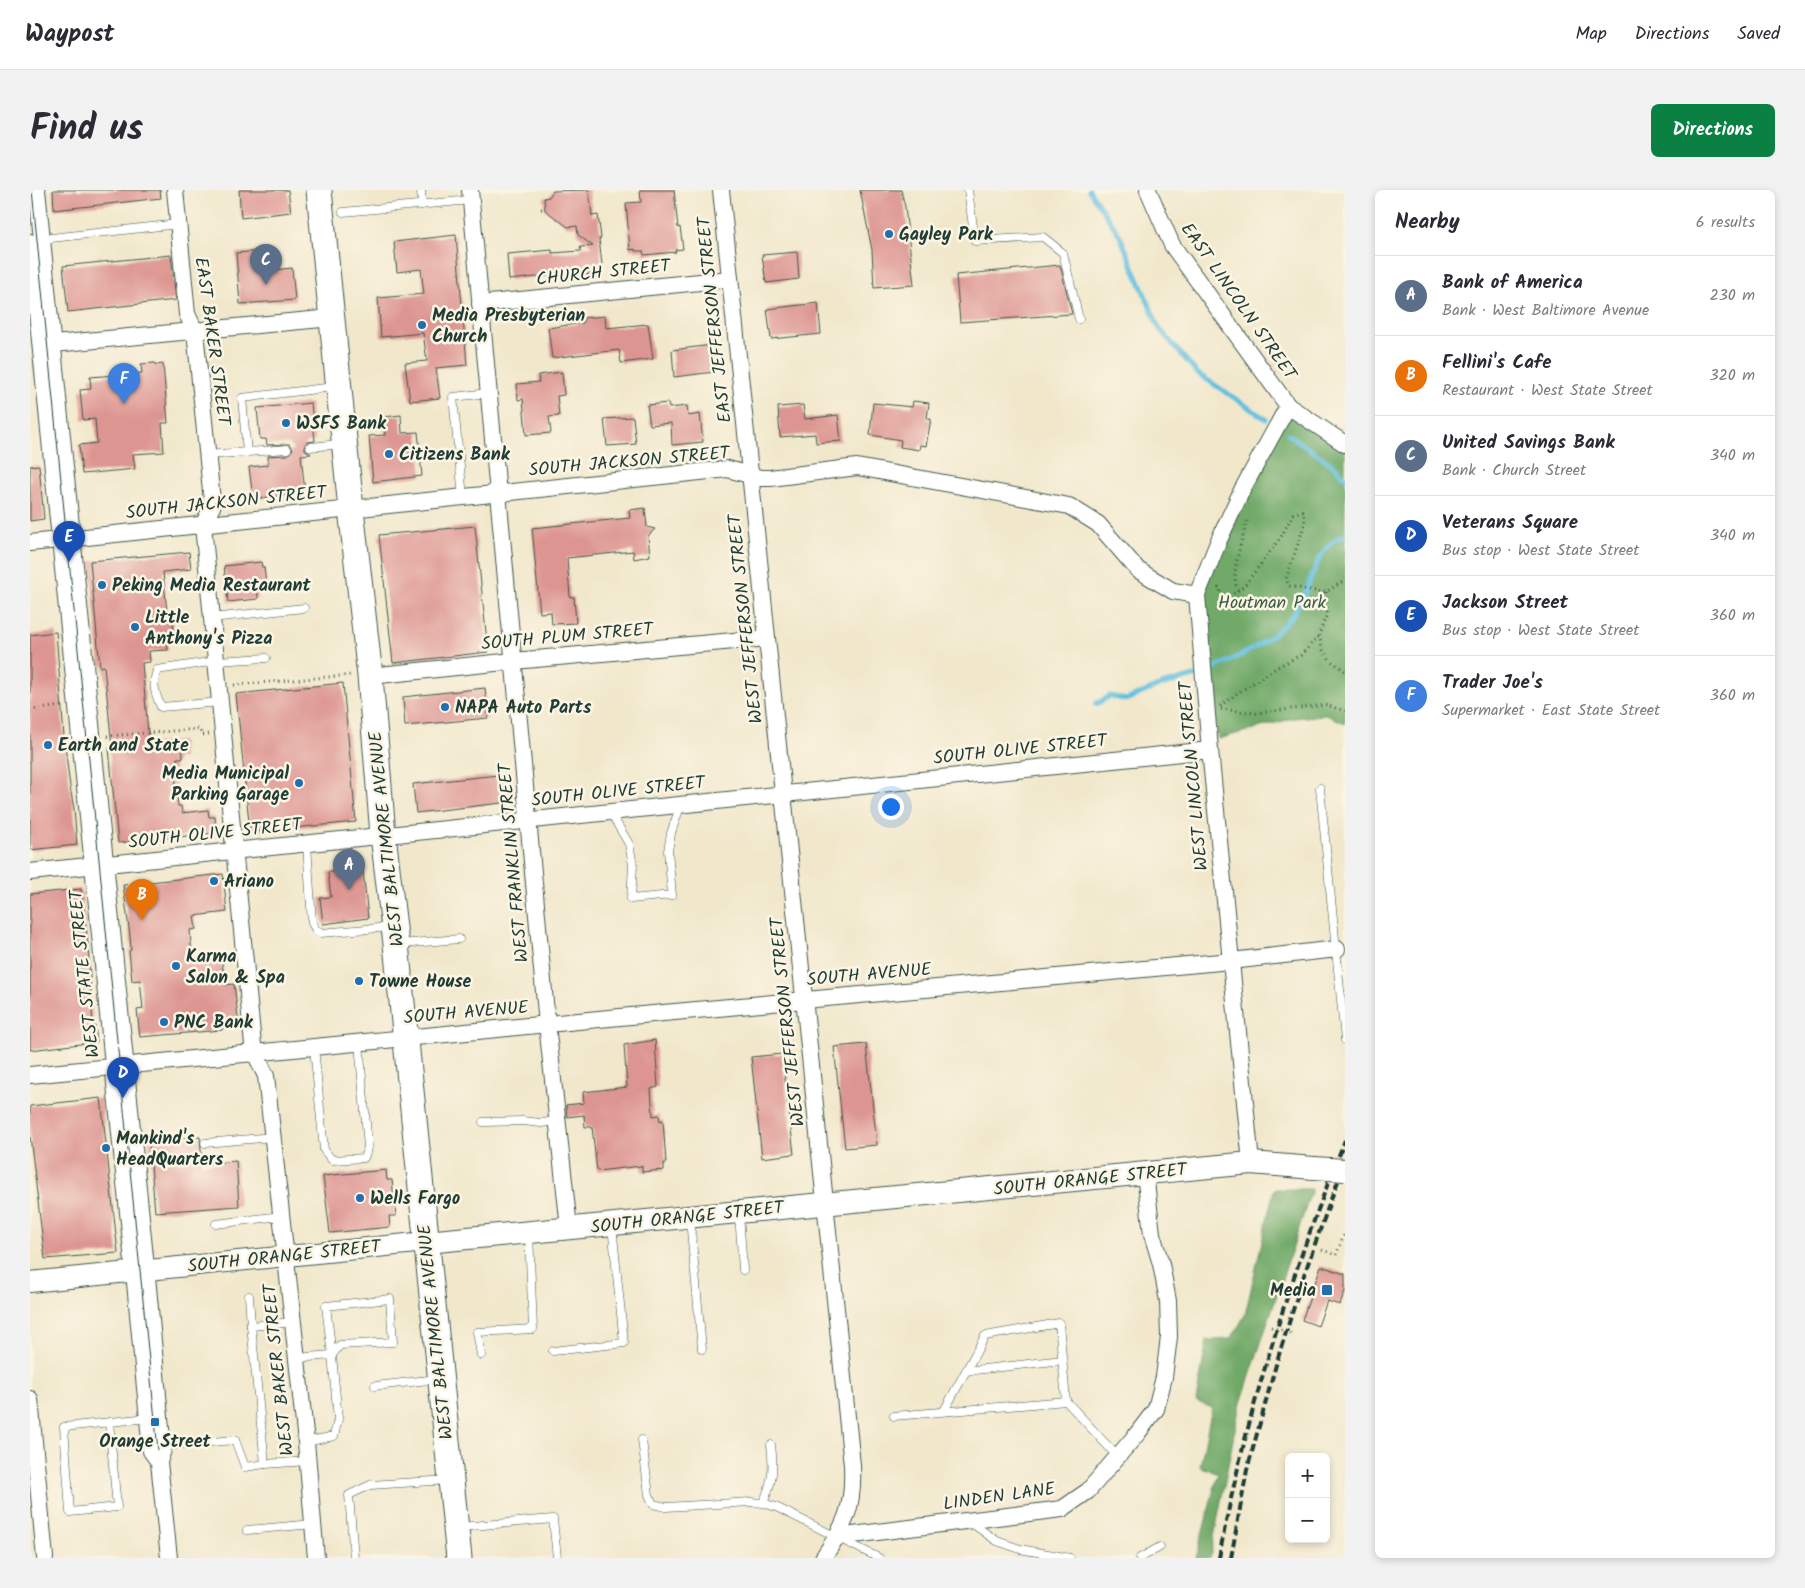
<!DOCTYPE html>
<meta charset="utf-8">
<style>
:root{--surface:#fff;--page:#f2f2f3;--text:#2b2b33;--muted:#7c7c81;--line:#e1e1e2;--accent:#0b8043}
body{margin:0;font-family:Kalam,sans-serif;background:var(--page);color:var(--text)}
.controls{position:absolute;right:15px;bottom:15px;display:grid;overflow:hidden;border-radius:8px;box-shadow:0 2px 8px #0003}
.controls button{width:45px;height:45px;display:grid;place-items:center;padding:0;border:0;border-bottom:1px solid var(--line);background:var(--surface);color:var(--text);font:25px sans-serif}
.you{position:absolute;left:860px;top:616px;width:18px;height:18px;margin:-12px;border:4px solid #fff;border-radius:50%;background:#1a73e8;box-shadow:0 0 0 8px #1a73e833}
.badge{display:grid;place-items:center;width:32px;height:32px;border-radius:50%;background:var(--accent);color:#fff;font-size:16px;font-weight:700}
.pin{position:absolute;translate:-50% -41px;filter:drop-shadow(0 1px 2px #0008)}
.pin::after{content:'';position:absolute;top:26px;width:18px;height:15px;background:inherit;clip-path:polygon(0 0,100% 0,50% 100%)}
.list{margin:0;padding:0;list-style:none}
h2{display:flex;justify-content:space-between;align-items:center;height:65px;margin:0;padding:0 20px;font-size:21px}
h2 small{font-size:16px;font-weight:400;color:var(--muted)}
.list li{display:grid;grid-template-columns:32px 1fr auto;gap:15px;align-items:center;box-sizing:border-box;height:80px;padding:0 20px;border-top:1px solid var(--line)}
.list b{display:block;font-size:19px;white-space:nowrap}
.list p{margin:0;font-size:16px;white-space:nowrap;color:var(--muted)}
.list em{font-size:16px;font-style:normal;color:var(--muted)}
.map{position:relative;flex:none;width:1315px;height:1368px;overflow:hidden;border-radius:8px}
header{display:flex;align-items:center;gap:30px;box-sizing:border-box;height:70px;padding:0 25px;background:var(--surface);border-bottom:1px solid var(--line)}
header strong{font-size:24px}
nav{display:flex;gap:28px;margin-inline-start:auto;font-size:18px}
.intro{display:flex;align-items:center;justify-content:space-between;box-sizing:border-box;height:120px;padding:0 30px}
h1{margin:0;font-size:35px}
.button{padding:12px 22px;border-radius:8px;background:var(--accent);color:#fff;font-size:18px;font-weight:700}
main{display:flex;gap:30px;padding:0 30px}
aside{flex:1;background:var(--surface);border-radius:8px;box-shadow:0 2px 8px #0003}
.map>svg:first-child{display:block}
.forest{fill:#6fa968;stroke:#47734e}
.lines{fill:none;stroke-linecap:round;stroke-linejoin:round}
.stream{stroke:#62c0e0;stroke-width:5}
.building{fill:#dd9591}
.service-casing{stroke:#3e574b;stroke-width:9}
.minor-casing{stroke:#3e574b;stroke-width:18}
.tertiary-casing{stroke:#3e574b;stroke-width:22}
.secondary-casing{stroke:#3e574b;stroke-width:24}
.primary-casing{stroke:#3e574b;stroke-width:27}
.path{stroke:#3e574b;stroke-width:3;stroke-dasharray:1 4;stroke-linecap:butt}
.service{stroke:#fff;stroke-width:8}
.minor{stroke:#fff;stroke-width:16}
.tertiary{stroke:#fff;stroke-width:20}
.secondary{stroke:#fff;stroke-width:22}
.primary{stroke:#fff;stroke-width:25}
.tram{stroke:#1f3d34;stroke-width:1}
.rail{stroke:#1f3d34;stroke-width:4;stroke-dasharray:8 4;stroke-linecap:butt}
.secondary-bridge-casing{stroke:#3e574b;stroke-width:24;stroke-linecap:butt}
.secondary-bridge{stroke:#fff;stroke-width:22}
.poi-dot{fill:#1f6fb2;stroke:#fcf5e5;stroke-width:2}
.labels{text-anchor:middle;stroke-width:5;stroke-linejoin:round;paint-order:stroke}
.poi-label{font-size:18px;font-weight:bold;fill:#1f3d34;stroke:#fcf5e5;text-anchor:start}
.street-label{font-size:18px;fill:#1f3d34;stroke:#fcf5e5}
.park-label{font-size:18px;fill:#3a5e45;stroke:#fcf5e5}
</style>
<header>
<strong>Waypost</strong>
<nav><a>Map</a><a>Directions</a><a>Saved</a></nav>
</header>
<div class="intro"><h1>Find us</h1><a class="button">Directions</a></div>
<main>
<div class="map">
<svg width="1315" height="1368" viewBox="0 0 1315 1368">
<rect width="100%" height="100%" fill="#fcf5e5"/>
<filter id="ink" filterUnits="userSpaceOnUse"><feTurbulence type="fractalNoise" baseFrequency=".02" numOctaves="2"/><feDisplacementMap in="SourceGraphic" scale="10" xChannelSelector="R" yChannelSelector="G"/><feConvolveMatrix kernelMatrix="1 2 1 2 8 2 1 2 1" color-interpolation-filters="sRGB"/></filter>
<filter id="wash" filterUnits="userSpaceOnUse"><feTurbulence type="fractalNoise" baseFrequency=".0096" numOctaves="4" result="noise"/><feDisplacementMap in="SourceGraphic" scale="20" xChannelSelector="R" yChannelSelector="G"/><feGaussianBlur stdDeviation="1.12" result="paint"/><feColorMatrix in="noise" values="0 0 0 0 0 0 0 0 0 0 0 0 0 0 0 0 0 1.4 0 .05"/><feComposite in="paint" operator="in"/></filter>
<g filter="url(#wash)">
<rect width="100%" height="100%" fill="#f1e8cc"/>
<g class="forest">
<polygon points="1258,216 1315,254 1315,533 1296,525 1264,528 1188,549 1167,405"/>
<polygon points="1244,999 1282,999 1209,1219 1180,1368 1166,1368 1188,1284 1170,1276 1182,1218 1166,1211 1177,1150 1201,1149 1215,1125"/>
</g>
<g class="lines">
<g class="stream">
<polyline points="1059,0 1090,46 1129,138 1167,183 1236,229"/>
<polyline points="1258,244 1304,276 1315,287"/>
<path d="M 1186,477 C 1216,464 1250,446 1268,417 C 1284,392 1284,356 1315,345"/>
<polyline points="1066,514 1080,506 1096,510 1131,495 1164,486"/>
</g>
</g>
<g id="blocks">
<g class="building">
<polygon points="23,0 130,0 131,8 24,20"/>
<polygon points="209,0 258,0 261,22 211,28"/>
<polygon points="559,0 562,26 568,25 571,48 569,49 573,83 552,85 551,82 479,90 477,64 522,60 522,63 551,61 550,57 563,56 548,45 547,36 538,37 515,20 514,8 519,7 523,1"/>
<polygon points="610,0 644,0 648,38 650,37 653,59 645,60 646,62 614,65 613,61 605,61 605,59 600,60 596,13 611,12"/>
<polygon points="830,0 871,0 875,17 884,95 844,98 842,60"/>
<polygon points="426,45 437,175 406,178 410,208 380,211 375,173 397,171 393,143 351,147 348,108 394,104 391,79 367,82 364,52"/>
<polygon points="232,61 235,81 262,78 265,110 210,114 206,63"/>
<polygon points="767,62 769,89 736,93 732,65"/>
<polygon points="141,65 146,110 38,122 33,76"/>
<polygon points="1030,75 1042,124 930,132 926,85"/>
<polygon points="788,113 791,144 741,149 737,119"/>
<polygon points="575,126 576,138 618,134 623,169 591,173 589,160 522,168 518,138 553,133 553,128"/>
<polygon points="682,155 684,182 644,187 642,160"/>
<polygon points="125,173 126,175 133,174 138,233 132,233 134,262 103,264 105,279 52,284 49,255 67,253 65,229 53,230 50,200 61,199 60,187 112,183 111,174"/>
<polygon points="532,182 534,205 527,206 529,226 519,227 521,243 496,245 493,209 488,210 487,194 509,192 508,185"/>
<polygon points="883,211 899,213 897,229 901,229 896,256 890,255 889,260 870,257 871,250 840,245 843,213 882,217"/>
<polygon points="281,213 285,251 277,252 275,255 275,260 281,264 271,265 275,303 223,309 219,277 238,275 238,266 258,265 263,259 259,254 237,255 236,249 230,249 227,218"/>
<polygon points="638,213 639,218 657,216 658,226 670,224 673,252 642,255 641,233 620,235 617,215"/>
<polygon points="773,215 775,229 808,225 811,251 786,253 785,244 750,247 748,217"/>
<polygon points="371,225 372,243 388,242 392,286 343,292 339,246 355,245 354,227"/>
<polygon points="603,227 606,254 577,256 574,229"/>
<polygon points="9,275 14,329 0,331 0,276"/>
<polygon points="615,318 617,337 625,339 618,346 620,366 604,369 603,361 537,368 540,407 544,407 546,433 522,434 521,422 510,423 502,338 600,328 599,320"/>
<polygon points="445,336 458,462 363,473 349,345"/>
<polygon points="159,362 161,379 133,382 137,422 142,421 144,444 137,445 138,460 119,461 120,472 112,473 119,554 152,551 153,568 147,568 147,573 144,573 148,616 151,616 152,623 178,620 179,627 185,627 186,643 88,653 79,558 82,557 74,476 70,477 60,371"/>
<polygon points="231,372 232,377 234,377 236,394 227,395 228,409 198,412 194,376"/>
<polygon points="26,442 34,547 40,597 44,619 47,655 0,660 0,445"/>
<polygon points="313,493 326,632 220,642 206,504"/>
<polygon points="455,498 458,528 375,536 373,507"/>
<polygon points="478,584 480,612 386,623 383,594"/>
<polygon points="333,680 338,728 293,734 290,708 301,707 298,682"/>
<polygon points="193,684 197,722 164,726 166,739 160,740 162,769 191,765 195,795 204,794 209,836 192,838 192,840 110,847 107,820 113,819 110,790 102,791 99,761 101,760 100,746 93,695"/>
<polygon points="51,699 58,754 63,836 65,836 67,852 0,860 0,704"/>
<polygon points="625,850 628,897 621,899 623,926 629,925 630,931 633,930 636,973 634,973 634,980 612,982 612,976 567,981 562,937 555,937 554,925 537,927 536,915 554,913 553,902 597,897 594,855"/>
<polygon points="836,854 847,955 815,958 804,857"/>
<polygon points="752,864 764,964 732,968 721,867"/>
<polygon points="71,908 88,1063 15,1069 0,946 0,916"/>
<polygon points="170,947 172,974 206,971 209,1016 125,1022 119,951"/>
<polygon points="356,980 357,990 362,990 366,1026 359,1026 360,1037 300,1043 293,986"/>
<polygon points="1291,1076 1315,1084 1315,1101 1310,1115 1297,1111 1288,1136 1272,1130"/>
</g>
</g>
</g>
<g filter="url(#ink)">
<use href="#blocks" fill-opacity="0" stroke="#3e574b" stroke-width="1"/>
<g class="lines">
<g class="service-casing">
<g id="service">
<polyline points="391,0 392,15"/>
<polyline points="938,0 945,51 1013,47 1033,63 1049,129"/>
<polyline points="313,22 441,10"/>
<polyline points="12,49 148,34"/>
<polyline points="280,257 310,254"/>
<polyline points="217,262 212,208 304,197"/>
<polyline points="177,265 257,259"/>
<polyline points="433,307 423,207 459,203"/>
<polyline points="182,428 274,418"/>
<path d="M 190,512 L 131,517 C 125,504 122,494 127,480 L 186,471 L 236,468"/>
<polyline points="1290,598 1315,850"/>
<polyline points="580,622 599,654 603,675 601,709 642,705 638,661 641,643 651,614"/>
<polyline points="277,654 282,733 286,740 291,743 360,737"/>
<polyline points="370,754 429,749"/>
<polyline points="284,857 294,960 302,970 334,968 338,957 329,853"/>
<polyline points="453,932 493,931 511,933 527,931"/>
<polyline points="175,953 243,947"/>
<polyline points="709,1024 713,1080"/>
<polyline points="660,1029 672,1159"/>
<polyline points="186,1034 251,1026"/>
<polyline points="219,1106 221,1136"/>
<polygon points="360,1109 363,1152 310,1155 302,1165 296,1116"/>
<polyline points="523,1161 594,1153 582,1036"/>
<polyline points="451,1165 447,1142 503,1139 499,1044"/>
<polyline points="267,1168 302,1165 308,1229 304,1246 276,1252"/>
<polyline points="936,1181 1033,1170"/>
<polyline points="345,1196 408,1189"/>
<polyline points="914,1221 955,1146 1029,1133 1036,1211"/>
<polyline points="864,1226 1036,1211 1087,1266"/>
<polyline points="79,1232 87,1317 40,1322 34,1237 118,1228"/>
<polyline points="612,1250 619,1305 623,1314 636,1317 721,1312 733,1313 746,1317 849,1368"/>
<polyline points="132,1256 205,1250 215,1277 235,1274 221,1136 263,1132"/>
<polyline points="235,1274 277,1271"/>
<path d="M 733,1313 C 743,1291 744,1279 741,1255"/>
<polyline points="940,1332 967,1351 990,1359 1040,1368"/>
<polyline points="430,1337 523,1329 527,1368"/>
<polyline points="217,1340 283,1334"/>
<polyline points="324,1368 319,1305 340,1295 419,1290"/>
<polyline points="1110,1368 1130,1357"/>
</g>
</g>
<g class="minor-casing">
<g id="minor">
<polyline points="7,0 118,1097 133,1260 129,1272 139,1368"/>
<polyline points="145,0 157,124 165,141 182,311 182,317 173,335 223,855 225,863 236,886 276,1252 286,1368"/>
<polyline points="440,0 517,834 539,1038"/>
<path d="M 691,0 L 822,1275 C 824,1317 816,1334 793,1368"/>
<polyline points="1118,0 1142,55 1258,216 1315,254"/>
<polyline points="0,52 104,1082 121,1261 129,1272"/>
<polyline points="450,114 700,89"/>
<polyline points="13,155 302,128"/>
<polyline points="0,353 698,279 730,288 740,288 827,277 1039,316 1068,334 1108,380 1143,401 1167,405"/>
<polyline points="340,486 484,471 737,448"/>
<polyline points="0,682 1180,560"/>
<polyline points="0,885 579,828 1201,771 1307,759"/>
<polyline points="1221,973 1180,560 1167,405 1189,350 1212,300 1258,216"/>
<polyline points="0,1209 15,1368"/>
<polyline points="807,1347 1032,1319 1058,1301 1107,1244 1126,1219 1134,1187 1139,1147 1138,1111 1131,1074 1122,1044 1115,983"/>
</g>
</g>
<g class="tertiary-casing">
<polyline id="tertiary" points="0,1092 396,1052"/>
</g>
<g class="secondary-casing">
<polyline id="secondary" points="396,1052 1221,973 1284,978"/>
</g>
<g class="primary-casing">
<polyline id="primary" points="289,0 321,319 340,486 353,645 366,754 429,1368"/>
</g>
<g class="path">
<polyline points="511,19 515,19"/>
<polyline points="1188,397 1191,400 1190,402 1196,409 1214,396 1251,347 1263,324 1273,321 1275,333 1256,389 1259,396 1290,402 1296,402 1315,390"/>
<path d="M 1208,400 C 1199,387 1213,347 1217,331"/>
<polyline points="1296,402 1297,424 1289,444 1292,459 1301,471 1315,481"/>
<polyline points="204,495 321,485"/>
<polyline points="1190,516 1209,502 1251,475 1271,465 1289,446"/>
<polyline points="1191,519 1226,523 1296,515 1315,521"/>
<polyline points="0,520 32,516"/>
<polyline points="77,546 169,539 172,545 179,544"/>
<polyline points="1292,1060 1306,1065 1315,1043"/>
<polyline points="1241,1137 1263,1144"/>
</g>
<use href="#service" class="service"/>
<use href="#minor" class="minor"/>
<use href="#tertiary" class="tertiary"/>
<use href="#secondary" class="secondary"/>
<use href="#primary" class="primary"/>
<polyline class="tram" points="2,0 128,1260"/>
<g class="rail">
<path d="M 1189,1368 C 1215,1225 1261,1085 1315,950"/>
<polyline points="1201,1368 1217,1280 1247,1171 1274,1085 1301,1009 1315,974"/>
</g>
<g class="secondary-bridge-casing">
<polyline id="secondary-bridge" points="1284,978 1315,980"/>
</g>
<use href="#secondary-bridge" class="secondary-bridge"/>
</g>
</g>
<g class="poi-dot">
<circle cx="859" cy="44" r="5"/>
<circle cx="392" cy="135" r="5"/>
<circle cx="256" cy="233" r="5"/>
<circle cx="359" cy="264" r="5"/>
<circle cx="72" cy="395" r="5"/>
<circle cx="105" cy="437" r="5"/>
<circle cx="415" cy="517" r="5"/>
<circle cx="18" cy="555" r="5"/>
<circle cx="269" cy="593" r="5"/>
<circle cx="184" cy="691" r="5"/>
<circle cx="146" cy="776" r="5"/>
<circle cx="329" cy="791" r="5"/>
<circle cx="134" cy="832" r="5"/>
<circle cx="76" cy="958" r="5"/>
<circle cx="330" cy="1008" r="5"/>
<rect x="1291" y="1094" width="12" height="12" rx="2.5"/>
<rect x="120" y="1227" width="10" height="10" rx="2.5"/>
</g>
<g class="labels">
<g class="poi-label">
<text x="869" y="50">Gayley Park</text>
<text x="402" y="131">Media Presbyterian<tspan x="402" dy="21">Church</tspan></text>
<text x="266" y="239">WSFS Bank</text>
<text x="369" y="270">Citizens Bank</text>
<text x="82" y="401">Peking Media Restaurant</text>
<text x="115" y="433">Little<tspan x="115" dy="21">Anthony's Pizza</tspan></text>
<text x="425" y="523">NAPA Auto Parts</text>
<text x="28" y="561">Earth and State</text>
<text x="259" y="589" text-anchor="end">Media Municipal<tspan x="259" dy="21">Parking Garage</tspan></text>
<text x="194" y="697">Ariano</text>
<text x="156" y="772">Karma<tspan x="156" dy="21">Salon &amp; Spa</tspan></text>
<text x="339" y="797">Towne House</text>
<text x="144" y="838">PNC Bank</text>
<text x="86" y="954">Mankind's<tspan x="86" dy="21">HeadQuarters</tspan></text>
<text x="340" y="1014">Wells Fargo</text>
<text x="1286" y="1106" text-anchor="end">Media</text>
<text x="125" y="1257" text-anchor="middle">Orange Street</text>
</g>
<g class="street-label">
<text transform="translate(573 82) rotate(-6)" y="6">CHURCH STREET</text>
<text transform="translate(1209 111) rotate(55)" y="6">EAST LINCOLN STREET</text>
<text transform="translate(684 130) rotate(-96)" y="6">EAST JEFFERSON STREET</text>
<text transform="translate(183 151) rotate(82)" y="6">EAST BAKER STREET</text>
<text transform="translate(599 271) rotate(-5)" y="6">SOUTH JACKSON STREET</text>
<text transform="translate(196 312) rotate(-6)" y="6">SOUTH JACKSON STREET</text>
<text transform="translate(715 429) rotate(-96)" y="6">WEST JEFFERSON STREET</text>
<text transform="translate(537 446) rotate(-5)" y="6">SOUTH PLUM STREET</text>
<text transform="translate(990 559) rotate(-6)" y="6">SOUTH OLIVE STREET</text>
<text transform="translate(1163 586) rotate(-95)" y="6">WEST LINCOLN STREET</text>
<text transform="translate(588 601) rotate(-6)" y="6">SOUTH OLIVE STREET</text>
<text transform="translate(185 643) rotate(-6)" y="6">SOUTH OLIVE STREET</text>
<text transform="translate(356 649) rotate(-96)" y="6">WEST BALTIMORE AVENUE</text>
<text transform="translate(483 673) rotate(-95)" y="6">WEST FRANKLIN STREET</text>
<text transform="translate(54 784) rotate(-96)" y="6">WEST STATE STREET</text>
<text transform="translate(839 784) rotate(-5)" y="6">SOUTH AVENUE</text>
<text transform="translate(436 822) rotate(-5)" y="6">SOUTH AVENUE</text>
<text transform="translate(757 832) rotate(-96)" y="6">WEST JEFFERSON STREET</text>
<text transform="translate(1060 989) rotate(-6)" y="6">SOUTH ORANGE STREET</text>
<text transform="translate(657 1027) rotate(-6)" y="6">SOUTH ORANGE STREET</text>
<text transform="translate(254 1066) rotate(-6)" y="6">SOUTH ORANGE STREET</text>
<text transform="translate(405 1142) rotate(-96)" y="6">WEST BALTIMORE AVENUE</text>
<text transform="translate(248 1180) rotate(-96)" y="6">WEST BAKER STREET</text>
<text transform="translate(969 1306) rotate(-8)" y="6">LINDEN LANE</text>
</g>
<g class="park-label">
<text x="1242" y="418">Houtman Park</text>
</g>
</g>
</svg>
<div class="controls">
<button>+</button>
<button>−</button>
</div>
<div class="you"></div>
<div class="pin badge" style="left:319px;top:700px;background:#5c6f8a">A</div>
<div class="pin badge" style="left:112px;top:730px;background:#e8710a">B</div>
<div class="pin badge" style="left:236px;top:95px;background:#5c6f8a">C</div>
<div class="pin badge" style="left:93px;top:908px;background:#1a4fb4">D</div>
<div class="pin badge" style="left:39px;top:372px;background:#1a4fb4">E</div>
<div class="pin badge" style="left:94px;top:214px;background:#3f7fe0">F</div>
</div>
<aside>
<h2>Nearby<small>6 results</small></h2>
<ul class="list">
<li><span class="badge" style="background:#5c6f8a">A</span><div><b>Bank of America</b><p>Bank · West Baltimore Avenue</p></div><em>230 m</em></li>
<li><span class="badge" style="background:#e8710a">B</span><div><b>Fellini's Cafe</b><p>Restaurant · West State Street</p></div><em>320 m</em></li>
<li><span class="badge" style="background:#5c6f8a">C</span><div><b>United Savings Bank</b><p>Bank · Church Street</p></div><em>340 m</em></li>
<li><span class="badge" style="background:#1a4fb4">D</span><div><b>Veterans Square</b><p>Bus stop · West State Street</p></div><em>340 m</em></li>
<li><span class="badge" style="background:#1a4fb4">E</span><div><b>Jackson Street</b><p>Bus stop · West State Street</p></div><em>360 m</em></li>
<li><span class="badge" style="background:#3f7fe0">F</span><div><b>Trader Joe's</b><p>Supermarket · East State Street</p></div><em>360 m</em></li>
</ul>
</aside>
</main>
